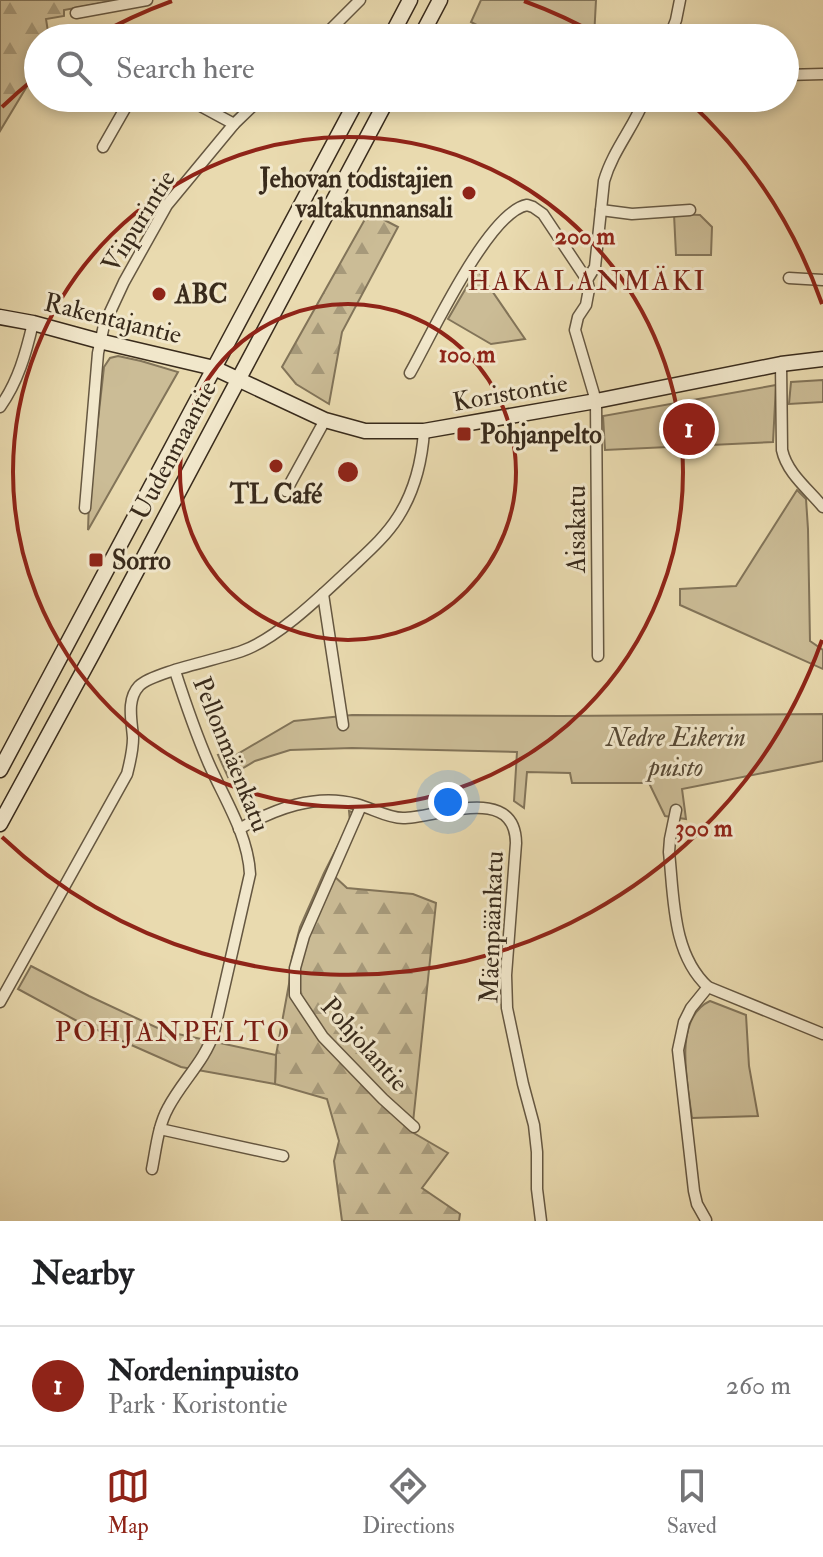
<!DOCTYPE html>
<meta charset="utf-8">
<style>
:root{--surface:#fff;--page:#f2f2f2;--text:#202124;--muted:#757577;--line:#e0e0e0;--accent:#8f2418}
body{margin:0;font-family:"IM FELL Double Pica",serif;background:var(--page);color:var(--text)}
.you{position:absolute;left:448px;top:802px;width:28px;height:28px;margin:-20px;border:6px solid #fff;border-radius:50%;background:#1a73e8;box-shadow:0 0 0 12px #1a73e833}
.badge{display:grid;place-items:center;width:52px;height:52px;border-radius:50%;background:var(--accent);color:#fff;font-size:26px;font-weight:700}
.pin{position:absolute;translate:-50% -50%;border:4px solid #fff;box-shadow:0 2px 8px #0006}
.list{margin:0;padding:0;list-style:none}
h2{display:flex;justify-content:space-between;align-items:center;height:104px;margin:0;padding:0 32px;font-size:34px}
h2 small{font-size:26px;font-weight:400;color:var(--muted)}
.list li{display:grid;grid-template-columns:52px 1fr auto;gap:24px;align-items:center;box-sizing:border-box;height:120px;padding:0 32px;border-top:2px solid var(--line)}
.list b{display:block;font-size:30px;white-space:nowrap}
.list p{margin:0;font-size:26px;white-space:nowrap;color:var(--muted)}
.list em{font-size:26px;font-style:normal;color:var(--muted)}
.icon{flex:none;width:44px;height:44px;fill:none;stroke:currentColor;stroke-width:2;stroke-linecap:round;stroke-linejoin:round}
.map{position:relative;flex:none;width:823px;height:1221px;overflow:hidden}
.search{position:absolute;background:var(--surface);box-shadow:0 4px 12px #0003;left:24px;right:24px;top:24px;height:88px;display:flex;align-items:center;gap:20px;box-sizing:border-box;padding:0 28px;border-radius:44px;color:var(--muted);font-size:30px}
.sheet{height:224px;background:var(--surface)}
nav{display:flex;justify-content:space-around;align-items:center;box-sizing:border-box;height:112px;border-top:2px solid var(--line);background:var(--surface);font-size:22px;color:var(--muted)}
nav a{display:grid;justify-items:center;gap:4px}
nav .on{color:var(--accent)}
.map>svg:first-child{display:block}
.forest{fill:url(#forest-firs);stroke:#827459;stroke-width:2}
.green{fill:#cbbc96;stroke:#827459;stroke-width:2}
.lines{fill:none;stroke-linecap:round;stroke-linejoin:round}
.street-casing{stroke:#655741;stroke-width:13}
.secondary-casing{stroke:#392b1c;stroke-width:17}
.street{stroke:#f1e7cb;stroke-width:10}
.secondary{stroke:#f1e7cb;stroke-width:14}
.ring{fill:none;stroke:#8f2418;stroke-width:4}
.poi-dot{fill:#8f2418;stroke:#f1e7cb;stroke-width:3}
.labels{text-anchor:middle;stroke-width:6;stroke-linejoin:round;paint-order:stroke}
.poi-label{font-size:26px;font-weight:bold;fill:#392b1c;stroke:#f1e7cb;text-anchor:start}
.street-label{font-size:26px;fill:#392b1c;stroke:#f1e7cb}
.park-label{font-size:26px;font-style:italic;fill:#564834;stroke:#f1e7cb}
.neighbourhood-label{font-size:28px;letter-spacing:2px;fill:#7a1f14;stroke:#f1e7cb}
.centre{fill:#8f2418;stroke:#f1e7cb;stroke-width:4}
.ring-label{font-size:24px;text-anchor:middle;font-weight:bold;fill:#8f2418;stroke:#f1e7cb;stroke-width:6;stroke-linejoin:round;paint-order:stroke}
</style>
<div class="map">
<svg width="823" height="1221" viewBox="0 0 823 1221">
<defs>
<pattern id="forest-firs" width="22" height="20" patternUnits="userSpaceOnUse" patternTransform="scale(2)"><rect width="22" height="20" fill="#cbbc96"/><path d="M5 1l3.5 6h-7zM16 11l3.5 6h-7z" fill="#a6997a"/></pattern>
</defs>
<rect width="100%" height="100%" fill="#e9daaf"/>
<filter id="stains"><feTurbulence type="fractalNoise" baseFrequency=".0025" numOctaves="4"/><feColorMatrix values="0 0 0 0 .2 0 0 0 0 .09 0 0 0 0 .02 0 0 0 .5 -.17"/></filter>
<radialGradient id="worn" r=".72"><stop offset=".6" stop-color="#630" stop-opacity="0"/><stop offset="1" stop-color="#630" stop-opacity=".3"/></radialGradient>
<g class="forest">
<polygon points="0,0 118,0 64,10 64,16 46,19 49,38 38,38 38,68 0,131"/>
<polygon points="369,212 398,227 342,332 329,404 296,384 282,367"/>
<polygon points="349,811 362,816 334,876 347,888 413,894 436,903 412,1132 448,1153 422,1188 460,1214 459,1221 342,1221 334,1161 339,1141 327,1099 275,1084 276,1055 289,984 292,958 300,927 324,873 350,822"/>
</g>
<g class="green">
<polygon points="481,0 596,0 594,38 501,38 471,22"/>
<polygon points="674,214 700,215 712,227 711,255 676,255"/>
<polygon points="477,269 525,339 491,344 448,319"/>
<polygon points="118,356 141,361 178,372 88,530 89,501 104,367 110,358"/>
<polygon points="823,380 823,402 789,404 791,382"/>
<polygon points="776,385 773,442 605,450 603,416"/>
<polygon points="797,490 806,499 808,529 810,641 823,650 823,669 680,605 680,589 736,586"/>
<polygon points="823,714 823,761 682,789 686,819 665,816 649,783 572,783 570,773 527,772 524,808 514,801 517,752 352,748 290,750 255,761 228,777 218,755 232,751 234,756 294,721 352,715 561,716"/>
<polygon points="31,966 89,996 164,1031 276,1055 275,1084 181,1067 77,1021 18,989"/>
<path d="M 710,1001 L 746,1015 L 749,1066 L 758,1116 L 692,1118 C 688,1086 672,1018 710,1001 Z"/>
</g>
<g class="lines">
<g class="street-casing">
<g id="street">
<polyline points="76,13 147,0"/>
<polyline points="322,38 360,0"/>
<polyline points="669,38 676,20 680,0"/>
<polyline points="785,75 823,74"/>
<polyline points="186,98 234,124"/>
<polyline points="103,147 131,98"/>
<polyline points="601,210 632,214 690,210"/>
<polyline points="789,278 823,280"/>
<path d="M 587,280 L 595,267 L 604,181 C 613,150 634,127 645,98"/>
<path d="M 781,364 L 782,450 C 787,473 808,489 823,507"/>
<path d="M 410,373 C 430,338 488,212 527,205 L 533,207 L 543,214 L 587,280 L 589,289 L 586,305 L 578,317 L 575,330 L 596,401 L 598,656"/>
<path d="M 0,407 C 18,382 26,353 33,323"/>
<polyline points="286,491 325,420"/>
<polyline points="85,508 98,353 104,325 124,282 167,205 234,124 261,98"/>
<polyline points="323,594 343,725"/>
<polyline points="361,806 304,936 295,968 295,995 323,1037 383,1099 414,1127"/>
<path d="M 676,810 L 670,839 L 669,852 C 674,898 672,954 708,987 L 823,1034"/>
<path d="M 239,829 C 275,809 315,793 356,804 C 372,808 387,818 403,818 C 436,818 515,783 516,843 L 506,975 L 507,1008 L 523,1084 L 534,1125 L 537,1152 L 537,1189 L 541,1221"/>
<path d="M 0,1002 L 127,774 C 130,762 133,751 133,738 C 132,721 126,700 139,686 C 153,672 220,659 242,651 C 279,638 324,593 353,566 C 369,551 386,536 398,517 C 414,492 422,460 424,431"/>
<polyline points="160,1129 283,1156"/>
<path d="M 152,1169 C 156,1149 158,1126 168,1108 C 182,1081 205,1061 214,1032 L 250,874 C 248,835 225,800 209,764 C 196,734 185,702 175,671"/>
<polyline points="706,1220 697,1204 694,1191 678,1050 684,1022 691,1008 708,987"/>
</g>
</g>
<g class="secondary-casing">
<g id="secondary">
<polyline points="390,38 410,0"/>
<polyline points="420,38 440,0"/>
<polyline points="0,317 33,323 99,341 214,368 325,420 365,431 424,431 596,401 781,364 823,359"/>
<polyline points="0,770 358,98"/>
<polyline points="0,824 93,653 388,98"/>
</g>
</g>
<use href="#street" class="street"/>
<use href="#secondary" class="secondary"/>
</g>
<g class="ring">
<circle cx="348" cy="472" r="168"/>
<circle cx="348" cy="472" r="335"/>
<path d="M822 640A503 503 0 0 1 2 837M2 107A503 503 0 0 1 35 78M96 36A503 503 0 0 1 172 1M524 1A503 503 0 0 1 600 36M685 98A503 503 0 0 1 822 304"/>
</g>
<g class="poi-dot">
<circle cx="469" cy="193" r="8"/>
<circle cx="159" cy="294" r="8"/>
<rect x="456" y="426" width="16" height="16" rx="4"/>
<circle cx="276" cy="466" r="8"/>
<rect x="88" y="552" width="16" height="16" rx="4"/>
</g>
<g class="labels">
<g class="poi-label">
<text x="453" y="187" text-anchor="end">Jehovan todistajien<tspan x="453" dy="30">valtakunnansali</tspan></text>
<text x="175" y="303">ABC</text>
<text x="480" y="443">Pohjanpelto</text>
<text x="276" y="503" text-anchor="middle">TL Café</text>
<text x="112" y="569">Sorro</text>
</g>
<g class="street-label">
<text transform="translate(138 221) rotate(-58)" y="9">Viipurintie</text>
<text transform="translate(113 318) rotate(14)" y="9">Rakentajantie</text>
<text transform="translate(510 392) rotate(-10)" y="9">Koristontie</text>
<text transform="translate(173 450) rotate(-62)" y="9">Uudenmaantie</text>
<text transform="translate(576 529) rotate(-90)" y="9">Aisakatu</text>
<text transform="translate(232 754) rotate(68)" y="9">Pellonmäenkatu</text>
<text transform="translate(491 927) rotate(-88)" y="9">Mäenpäänkatu</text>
<text transform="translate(365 1044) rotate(48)" y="9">Pohjolantie</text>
</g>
<g class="park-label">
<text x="676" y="746">Nedre Eikerin<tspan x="676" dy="30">puisto</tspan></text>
</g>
<g class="neighbourhood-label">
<text x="587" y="290">HAKALANMÄKI</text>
<text x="173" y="1041">POHJANPELTO</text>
</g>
</g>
<circle cx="348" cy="472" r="12" class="centre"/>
<g class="ring-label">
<text x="585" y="244">200 m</text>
<text x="467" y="362">100 m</text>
<text x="704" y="836">300 m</text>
</g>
<rect width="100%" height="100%" filter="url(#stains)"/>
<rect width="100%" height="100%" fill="url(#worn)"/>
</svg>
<div class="you"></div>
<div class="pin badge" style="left:689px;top:429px">1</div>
<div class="search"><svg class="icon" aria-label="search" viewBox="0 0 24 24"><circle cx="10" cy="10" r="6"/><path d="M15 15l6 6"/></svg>Search here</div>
</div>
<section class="sheet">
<h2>Nearby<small></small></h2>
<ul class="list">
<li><span class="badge">1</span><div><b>Nordeninpuisto</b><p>Park · Koristontie</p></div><em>260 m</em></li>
</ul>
</section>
<nav>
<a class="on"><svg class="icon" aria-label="map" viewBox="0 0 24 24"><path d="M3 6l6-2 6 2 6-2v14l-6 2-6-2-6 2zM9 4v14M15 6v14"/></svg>Map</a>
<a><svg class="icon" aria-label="directions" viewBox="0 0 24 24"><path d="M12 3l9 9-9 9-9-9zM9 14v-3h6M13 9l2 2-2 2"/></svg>Directions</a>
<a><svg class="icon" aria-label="saved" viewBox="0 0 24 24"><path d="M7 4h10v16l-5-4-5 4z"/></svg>Saved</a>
</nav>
